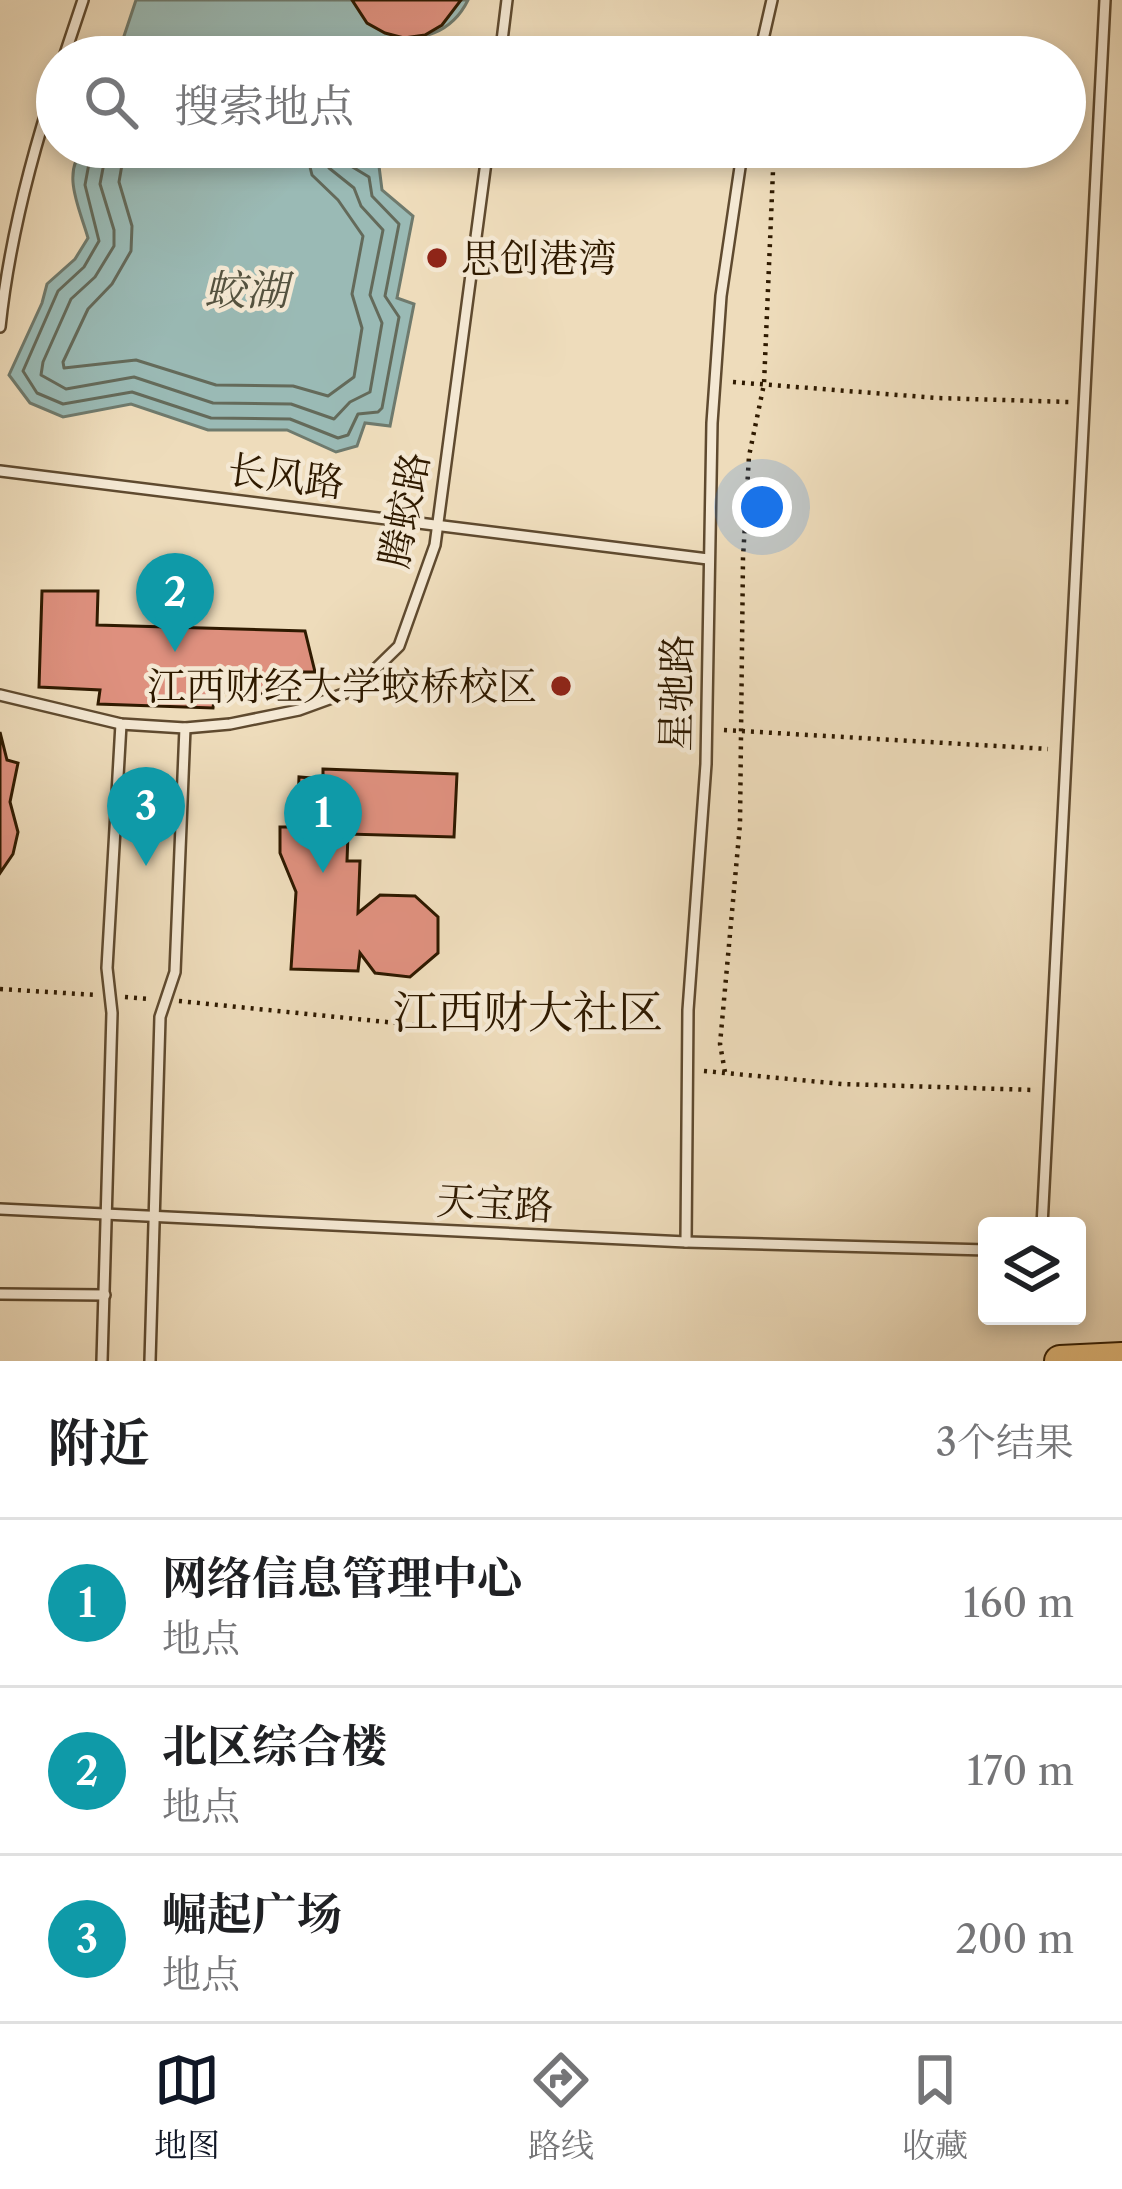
<!DOCTYPE html>
<html lang="zh">
<meta charset="utf-8">
<style>
:root{--surface:#fff;--page:#f6f6f6;--text:#202124;--muted:#757577;--line:#e0e0e0;--accent:#111827}
body{margin:0;font-family:"Libre Caslon Text","Noto Serif SC",serif;background:var(--page);color:var(--text)}
.controls{position:absolute;right:36px;bottom:36px;display:grid;overflow:hidden;border-radius:12px;box-shadow:0 6px 18px #0003}
.controls button{width:108px;height:108px;display:grid;place-items:center;padding:0;border:0;border-bottom:3px solid var(--line);background:var(--surface);color:var(--text);font:60px sans-serif}
.you{position:absolute;left:762px;top:507px;width:42px;height:42px;margin:-30px;border:9px solid #fff;border-radius:50%;background:#1a73e8;box-shadow:0 0 0 18px #1a73e833}
.badge{display:grid;place-items:center;width:78px;height:78px;border-radius:50%;background:var(--accent);color:#fff;font-size:39px;font-weight:700}
.pin{position:absolute;translate:-50% -99px;filter:drop-shadow(0 3px 6px #0008)}
.pin::after{content:'';position:absolute;top:63px;width:42px;height:36px;background:inherit;clip-path:polygon(0 0,100% 0,50% 100%)}
.list{margin:0;padding:0;list-style:none}
h2{display:flex;justify-content:space-between;align-items:center;height:156px;margin:0;padding:0 48px;font-size:51px}
h2 small{font-size:39px;font-weight:400;color:var(--muted)}
.list li{display:grid;grid-template-columns:78px 1fr auto;gap:36px;align-items:center;box-sizing:border-box;height:168px;padding:0 48px;border-top:3px solid var(--line)}
.list b{display:block;font-size:45px;white-space:nowrap}
.list p{margin:0;font-size:39px;white-space:nowrap;color:var(--muted)}
.list em{font-size:39px;font-style:normal;color:var(--muted)}
.icon{flex:none;width:66px;height:66px;fill:none;stroke:currentColor;stroke-width:2;stroke-linecap:round;stroke-linejoin:round}
.map{position:relative;flex:none;width:1122px;height:1361px;overflow:hidden}
.search{position:absolute;background:var(--surface);box-shadow:0 6px 18px #0003;left:36px;right:36px;top:36px;height:132px;display:flex;align-items:center;gap:30px;box-sizing:border-box;padding:0 42px;border-radius:66px;color:var(--muted);font-size:45px}
.sheet{height:660px;background:var(--surface)}
nav{display:flex;justify-content:space-around;align-items:center;box-sizing:border-box;height:168px;border-top:3px solid var(--line);background:var(--surface);font-size:33px;color:var(--muted)}
nav a{display:grid;justify-items:center;gap:6px}
nav .on{color:var(--accent)}
.map>svg:first-child{display:block}
.water{fill:#9abab5;stroke:#6f7a6d;stroke-width:3}
.lines{fill:none;stroke-linecap:round;stroke-linejoin:round}
.shore{stroke:#646a5a;stroke-width:3}
.building{fill:#de907e;stroke:#2f1a00;stroke-width:3}
.lane-casing{stroke:#5f4a2f;stroke-width:14}
.primary-casing{stroke:#2f1a00;stroke-width:34}
.path{stroke:#2f1a00;stroke-width:4.5;stroke-dasharray:3 6;stroke-linecap:butt}
.lane{stroke:#f4e8d3;stroke-width:9}
.primary{stroke:#e7be7e;stroke-width:30}
.poi-dot{fill:#8f2418;stroke:#f4e8d3;stroke-width:4.5}
.labels{text-anchor:middle;stroke-width:9;stroke-linejoin:round;paint-order:stroke}
.poi-label{font-size:39px;fill:#2f1a00;stroke:#f4e8d3;text-anchor:start}
.street-label{font-size:39px;fill:#2f1a00;stroke:#f4e8d3}
.water-label{font-size:42px;font-style:italic;fill:#54523f;stroke:#f4e8d3}
.quarter-label{font-size:45px;fill:#2f1a00;stroke:#f4e8d3}
</style>
<div class="map">
<svg width="1122" height="1361" viewBox="0 0 1122 1361">
<rect width="100%" height="100%" fill="#eedcbb"/>
<filter id="stains"><feTurbulence type="fractalNoise" baseFrequency=".00167" numOctaves="4"/><feColorMatrix values="0 0 0 0 .2 0 0 0 0 .09 0 0 0 0 .02 0 0 0 .5 -.17"/></filter>
<radialGradient id="worn" r=".72"><stop offset=".6" stop-color="#630" stop-opacity="0"/><stop offset="1" stop-color="#630" stop-opacity=".3"/></radialGradient>
<g class="water">
<path d="M 136,0 L 468,0 C 448,41 411,39 371,44 L 366,57 L 117,57 Z"/>
<path d="M 85,147 L 347,147 L 355,157 L 379,166 L 382,190 L 413,216 L 397,298 L 414,304 L 390,426 L 365,423 L 357,446 L 336,452 L 287,430 L 208,430 L 131,404 L 63,417 L 30,403 L 9,375 L 42,303 L 47,284 L 75,259 L 88,238 C 80,209 60,172 85,147 Z"/>
</g>
<g class="lines">
<g class="shore">
<polyline points="92,147 85,185 99,241 84,267 58,291 23,371 37,393 63,404 132,392 211,418 290,419 338,438 348,435 358,414 378,412 382,408 399,317 385,296 399,224 372,196 369,177 341,160 338,147"/>
<polyline points="107,147 100,184 114,230 114,246 95,277 71,299 43,362 41,375 66,389 134,377 213,403 291,404 334,419 350,402 370,392 382,323 370,295 383,230 361,206 354,188 329,168 323,147"/>
<polyline points="125,147 119,182 132,226 131,251 112,284 88,309 63,362 64,368 136,360 216,385 293,386 328,396 354,377 362,328 352,294 363,236 338,200 312,175 305,147"/>
</g>
</g>
<g class="building">
<polygon points="352,0 461,0 442,25 425,35 404,38 385,33 367,23"/>
<polygon points="42,591 98,591 97,625 305,631 315,672 294,672 293,695 215,692 213,708 98,704 100,690 39,687"/>
<polygon points="0,732 7,760 18,763 10,802 18,832 13,854 0,873"/>
<polygon points="323,769 457,774 454,837 348,834 347,861 360,861 358,913 380,895 415,896 438,917 438,953 410,977 375,973 360,953 358,971 291,969 296,892 280,853 280,827 305,827 306,806 298,805 299,777 323,779"/>
</g>
<g class="lines">
<g class="lane-casing">
<g id="lane">
<polyline points="64,57 83,0"/>
<polyline points="500,57 507,0"/>
<polyline points="759,57 772,0"/>
<path d="M 0,327 C 9,241 30,160 57,78"/>
<polyline points="0,471 708,559"/>
<polyline points="0,695 121,724 185,728 230,724 299,710 354,690 399,646 435,545 488,147"/>
<polyline points="0,1209 686,1242 987,1250"/>
<polyline points="1042,1226 1105,0"/>
<polyline points="686,1242 688,1010 706,764 712,423 721,296 743,147"/>
<polyline points="0,1294 105,1295"/>
<polyline points="102,1361 112,1013 107,968 121,724"/>
<polyline points="150,1361 160,1017 175,972 185,728"/>
</g>
</g>
<g class="primary-casing">
<polyline id="primary" points="1060,1361 1122,1358"/>
</g>
<g class="path">
<polyline points="733,382 937,398 1069,402"/>
<polyline points="724,730 1048,749"/>
<polyline points="0,989 96,995"/>
<polyline points="125,997 150,999"/>
<polyline points="179,1001 416,1025"/>
<polyline points="704,1071 842,1084 1034,1090"/>
<polyline points="725,1072 720,1044 740,824 743,558 749,456 764,384 774,147"/>
</g>
<use href="#lane" class="lane"/>
<use href="#primary" class="primary"/>
</g>
<g class="poi-dot">
<circle cx="437" cy="258" r="12"/>
<circle cx="561" cy="686" r="12"/>
</g>
<g class="labels">
<g class="poi-label">
<text x="461" y="272">思创港湾</text>
<text x="537" y="700" text-anchor="end">江西财经大学蛟桥校区</text>
</g>
<g class="street-label">
<text transform="translate(286 476) rotate(7)" y="14">长风路</text>
<text transform="translate(404 510) rotate(-79)" y="14">腾蛟路</text>
<text transform="translate(676 693) rotate(-89)" y="14">星驰路</text>
<text transform="translate(495 1203) rotate(3)" y="14">天宝路</text>
</g>
<g class="water-label">
<text x="246" y="305">蛟湖</text>
</g>
<g class="quarter-label">
<text x="528" y="1028">江西财大社区</text>
</g>
</g>
<rect width="100%" height="100%" filter="url(#stains)"/>
<rect width="100%" height="100%" fill="url(#worn)"/>
</svg>
<div class="controls">
<button><svg class="icon" aria-label="layers" viewBox="0 0 24 24"><path d="M12 4l9 5-9 5-9-5zM3 14l9 5 9-5"/></svg></button>
</div>
<div class="you"></div>
<div class="pin badge" style="left:323px;top:873px;background:#0f9aa8">1</div>
<div class="pin badge" style="left:175px;top:652px;background:#0f9aa8">2</div>
<div class="pin badge" style="left:146px;top:866px;background:#0f9aa8">3</div>
<div class="search"><svg class="icon" aria-label="search" viewBox="0 0 24 24"><circle cx="10" cy="10" r="6"/><path d="M15 15l6 6"/></svg>搜索地点</div>
</div>
<section class="sheet">
<h2>附近<small>3个结果</small></h2>
<ul class="list">
<li><span class="badge" style="background:#0f9aa8">1</span><div><b>网络信息管理中心</b><p>地点</p></div><em>160 m</em></li>
<li><span class="badge" style="background:#0f9aa8">2</span><div><b>北区综合楼</b><p>地点</p></div><em>170 m</em></li>
<li><span class="badge" style="background:#0f9aa8">3</span><div><b>崛起广场</b><p>地点</p></div><em>200 m</em></li>
</ul>
</section>
<nav>
<a class="on"><svg class="icon" aria-label="map" viewBox="0 0 24 24"><path d="M3 6l6-2 6 2 6-2v14l-6 2-6-2-6 2zM9 4v14M15 6v14"/></svg>地图</a>
<a><svg class="icon" aria-label="directions" viewBox="0 0 24 24"><path d="M12 3l9 9-9 9-9-9zM9 14v-3h6M13 9l2 2-2 2"/></svg>路线</a>
<a><svg class="icon" aria-label="saved" viewBox="0 0 24 24"><path d="M7 4h10v16l-5-4-5 4z"/></svg>收藏</a>
</nav>
